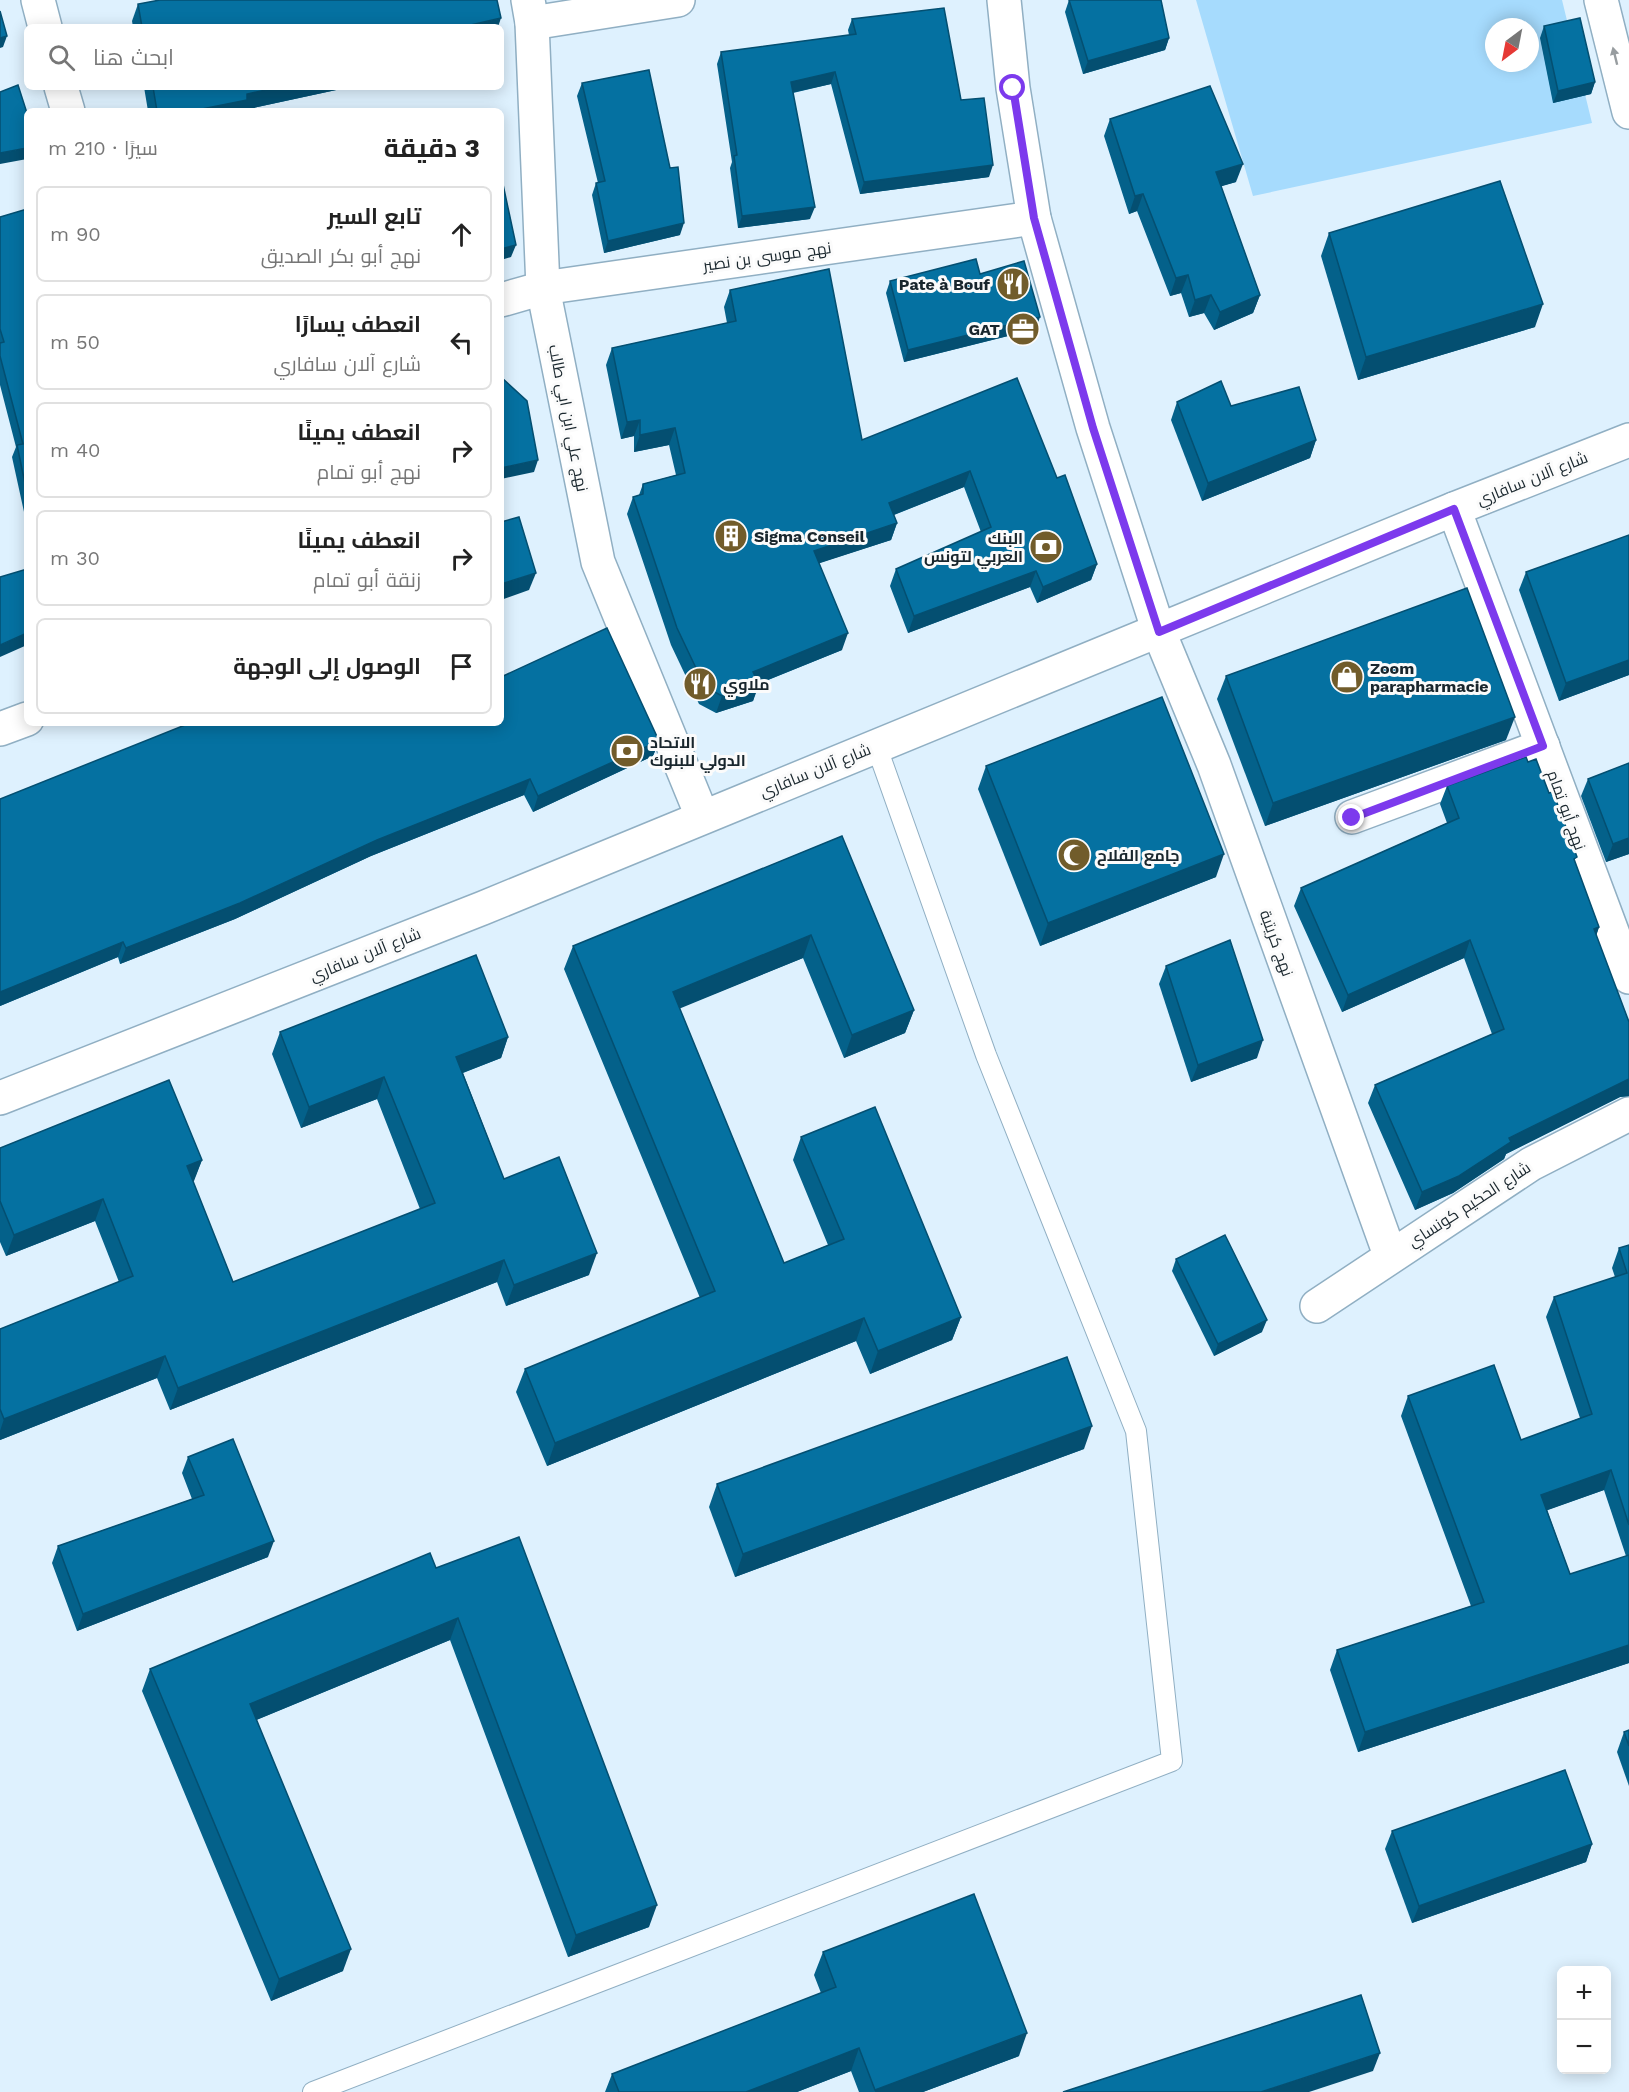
<!DOCTYPE html>
<html lang="ar">
<meta charset="utf-8">
<style>
:root{--surface:#fff;--page:#f2f2f2;--text:#222;--muted:#767676;--line:#e0e0e0}
body{margin:0;font-family:"Work Sans",Cairo,sans-serif;background:var(--page);color:var(--text);direction:rtl}
.controls{position:absolute;right:18px;bottom:18px;display:grid;overflow:hidden;border-radius:9px;box-shadow:0 3px 15px #0003}
.controls button{width:54px;height:54px;display:grid;place-items:center;padding:0;border:0;border-bottom:2px solid var(--line);background:var(--surface);color:var(--text);font:30px sans-serif}
.compass{position:absolute;left:1485px;top:18px;width:54px;height:54px;border-radius:50%;background:var(--surface);box-shadow:0 3px 15px #0003;rotate:212deg}
.stop{position:absolute;width:18px;height:18px;margin:-14px;border:4px solid #7c3aed;border-radius:50%;background:#fff}
.stop.end{background:#7c3aed;border-color:#fff;box-shadow:0 2px 6px #0008}
.list{margin:0;padding:0;list-style:none}
h2{display:flex;justify-content:space-between;align-items:center;height:78px;margin:0;padding:0 24px;font-size:26px}
h2 small{font-size:20px;font-weight:400;color:var(--muted)}
.list li{display:grid;grid-template-columns:39px 1fr auto;gap:18px;align-items:center;box-sizing:border-box;height:96px;margin:0 12px 12px;padding:0 12px;border:2px solid var(--line);border-radius:9px}
.list b{display:block;font-size:22px;white-space:nowrap}
.list p{margin:0;font-size:20px;white-space:nowrap;color:var(--muted)}
.list em{font-size:20px;font-style:normal;color:var(--muted)}
.icon{flex:none;width:33px;height:33px;fill:none;stroke:currentColor;stroke-width:2;stroke-linecap:round;stroke-linejoin:round}
.map{position:relative;flex:none;width:1629px;height:2092px;overflow:hidden;direction:ltr}
.search{position:absolute;background:var(--surface);box-shadow:0 3px 15px #0003;left:24px;top:24px;width:480px;height:66px;display:flex;align-items:center;gap:15px;box-sizing:border-box;padding:0 21px;border-radius:9px;color:var(--muted);font-size:22px}
.panel{position:absolute;background:var(--surface);box-shadow:0 3px 15px #0003;left:24px;top:108px;width:480px;height:618px;border-radius:9px;direction:rtl}
.map>svg:first-child{display:block}
.green{fill:#a6dbfd;fill-rule:evenodd}
.lines{fill:none;stroke-linecap:round;stroke-linejoin:round}
.lane-casing{stroke:#90afc3;stroke-width:22}
.street-casing{stroke:#90afc3;stroke-width:36}
.secondary-casing{stroke:#90afc3;stroke-width:36}
.lane{stroke:#fff;stroke-width:20}
.street{stroke:#fff;stroke-width:33}
.secondary{stroke:#fff;stroke-width:33}
.wall{fill:#04618a;fill-rule:evenodd}
.shaded-wall{fill:#044f71}
.building{fill:#0571a1;stroke:#044f71;stroke-width:1.5}
.oneway{fill:#989da0}
.route{stroke:#7c3aed;stroke-width:8}
.labels{text-anchor:middle;stroke-width:6;stroke-linejoin:round;paint-order:stroke}
.street-label{font-size:16px;fill:#19262d;stroke:#fbfbfb}
.poi-label{font-size:16px;font-weight:bold;fill:#19262d;stroke:#fbfbfb;text-anchor:start}
</style>
<div class="map">
<svg width="1629" height="2092" viewBox="0 0 1629 2092">
<rect width="100%" height="100%" fill="#def1fe"/>
<path class="green" d="M 1196,0 L 1562,0 L 1592,123 L 1253,196 ZM 1494,27 L 1530,27 L 1530,63 L 1494,63 Z"/>
<g class="lines">
<g class="lane-casing">
<polyline id="lane" points="313,2092 1172,1761 1136,1431 986,1055 876,745"/>
</g>
<g class="street-casing">
<g id="street">
<polyline points="38,0 45,27"/>
<polyline points="528,0 532,23 543,288 598,562 702,816"/>
<polyline points="1004,0 1013,88 1034,218 1093,428 1159,632 1214,765 1390,1255"/>
<polyline points="1601,0 1629,112"/>
<polyline points="532,23 678,0"/>
<polyline points="61,87 68,111"/>
<polyline points="501,300 543,288 1034,218"/>
<polyline points="1454,509 1629,977"/>
<polyline points="0,729 27,719"/>
<polyline points="1352,817 1543,746"/>
<polyline points="1317,1306 1531,1164 1629,1114"/>
</g>
</g>
<g class="secondary-casing">
<polyline id="secondary" points="0,1098 483,908 1454,509 1629,440"/>
</g>
<use href="#lane" class="lane"/>
<use href="#street" class="street"/>
<use href="#secondary" class="secondary"/>
</g>
<g class="wall">
<polygon points="1069,0 1169,38 1165,50 1083,74 1065,12"/>
<polygon points="138,4 498,27 133,27 132,21"/>
<polygon points="852,19 961,100 989,177 860,194 831,84 793,93 810,219 738,228 730,168 732,162 717,64 721,52 849,35 848,30"/>
<polygon points="1544,26 1595,82 1591,94 1553,103 1540,38"/>
<polygon points="582,83 670,168 680,235 604,253 592,195 596,183 598,183 577,96"/>
<polygon points="144,87 350,87 244,110 243,111 148,111"/>
<polygon points="1110,119 1236,182 1221,186 1260,295 1253,313 1214,330 1204,313 1189,317 1181,293 1170,296 1137,211 1129,214 1104,136"/>
<polygon points="27,209 27,521 26,521 12,457 16,447 0,385 0,217"/>
<polygon points="1329,233 1535,327 1358,380 1321,256"/>
<polygon points="980,274 1036,329 904,362 886,293 890,281"/>
<polygon points="730,290 862,440 1057,478 1097,564 1091,580 1037,603 1030,587 908,633 890,586 896,569 981,532 964,487 894,515 897,523 891,540 819,563 842,650 758,684 753,701 716,713 699,704 671,645 627,514 633,497 639,495 643,484 676,475 669,445 634,452 634,436 621,439 606,365 612,348 727,323 724,307"/>
<polygon points="1177,402 1231,406 1316,440 1310,458 1202,501 1171,420"/>
<polygon points="1629,535 1629,675 1559,701 1519,590 1526,572"/>
<polygon points="1226,676 1506,740 1265,826 1217,699"/>
<polygon points="659,741 653,756 533,812 524,795 371,856 235,919 120,964 118,957 0,1006 0,799"/>
<polygon points="1629,763 1629,854 1606,862 1581,796 1588,779"/>
<polygon points="986,766 1216,877 1040,946 978,789"/>
<polygon points="1447,786 1575,863 1599,927 1596,936 1629,1022 1629,1096 1620,1097 1506,1154 1504,1159 1453,1193 1415,1210 1368,1103 1375,1085 1492,1034 1464,958 1342,1012 1294,906 1301,888 1447,823 1440,804"/>
<polygon points="842,836 914,1010 905,1033 844,1058 803,958 679,1008 784,1263 828,1245 793,1160 801,1137 961,1317 952,1340 870,1374 856,1341 547,1466 516,1392 525,1369 700,1298 564,969 573,946"/>
<polygon points="1166,966 1257,1058 1191,1082 1159,984"/>
<polygon points="280,1032 508,1037 501,1058 463,1073 504,1179 589,1275 506,1306 497,1282 170,1410 157,1378 0,1440 0,1329 119,1282 95,1221 6,1256 0,1242 0,1148 202,1160 193,1182 233,1282 420,1209 377,1099 301,1128 272,1054"/>
<path d="M 1629,1245 L 1629,1663 L 1358,1752 L 1330,1670 L 1337,1650 L 1471,1606 L 1401,1416 L 1408,1396 L 1521,1440 L 1580,1418 L 1546,1317 L 1554,1297 L 1615,1277 L 1612,1268 L 1619,1248 ZM 1604,1490 L 1626,1556 L 1570,1574 L 1547,1510 Z"/>
<polygon points="1176,1259 1262,1332 1214,1356 1172,1271"/>
<polygon points="1084,1449 735,1577 709,1507 717,1484"/>
<polygon points="188,1457 268,1557 77,1631 52,1563 58,1546 192,1499 182,1473"/>
<polygon points="436,1568 649,1927 568,1957 450,1640 256,1720 343,1971 271,2001 142,1691 150,1669"/>
<polygon points="1629,1730 1629,1786 1617,1752 1624,1732"/>
<polygon points="1392,1831 1592,1844 1586,1862 1412,1923 1385,1849"/>
<polygon points="823,1952 1019,2056 923,2092 859,2092 851,2071 797,2092 605,2092 612,2074 821,1993 814,1975"/>
</g>
<g class="shaded-wall">
<polygon points="501,18 498,27 462,27"/>
<polygon points="7,36 3,47 0,48 0,38"/>
<polygon points="1169,38 1165,50 1083,74 1088,61"/>
<polygon points="835,72 831,84 786,94 791,82"/>
<polygon points="1595,82 1591,94 1553,103 1558,91"/>
<polygon points="280,87 350,87 244,110 243,111 192,111 247,94"/>
<polygon points="27,148 27,159 0,164 0,153"/>
<polygon points="1243,164 1236,182 1209,190 1216,172"/>
<polygon points="993,165 989,177 860,194 864,182"/>
<polygon points="1143,194 1137,211 1129,214 1135,196"/>
<polygon points="815,207 810,219 738,228 742,216"/>
<polygon points="684,223 680,235 604,253 608,241"/>
<polygon points="516,245 511,257 501,260 501,249"/>
<polygon points="1188,275 1181,293 1170,296 1176,278"/>
<polygon points="1211,295 1204,313 1189,317 1195,300"/>
<polygon points="1260,295 1253,313 1214,330 1220,312"/>
<polygon points="1543,304 1535,327 1358,380 1366,357"/>
<polygon points="1040,317 1036,329 904,362 908,350"/>
<polygon points="640,420 634,436 621,439 627,422"/>
<polygon points="675,428 669,445 634,452 640,435"/>
<polygon points="1316,440 1310,458 1202,501 1208,483"/>
<polygon points="538,460 534,472 501,479 501,468"/>
<polygon points="970,471 964,487 883,519 889,503"/>
<polygon points="897,523 891,540 808,567 814,551"/>
<polygon points="1097,564 1091,580 1037,603 1043,587"/>
<polygon points="1036,571 1030,587 908,633 914,616"/>
<polygon points="536,573 529,590 501,600 501,584"/>
<polygon points="27,633 27,645 0,657 0,645"/>
<polygon points="848,633 842,650 750,687 759,685 753,701 716,713 722,696 753,672"/>
<polygon points="1629,660 1629,675 1559,701 1566,683"/>
<polygon points="1515,717 1506,740 1265,826 1273,803"/>
<polygon points="659,741 653,756 533,812 538,796"/>
<polygon points="530,779 524,795 371,856 235,919 120,964 126,948 377,840"/>
<polygon points="1629,838 1629,854 1606,862 1613,844"/>
<polygon points="1224,854 1216,877 1040,946 1048,923"/>
<polygon points="1599,927 1593,945 1594,929"/>
<polygon points="811,935 803,958 664,1015 673,992"/>
<polygon points="1470,940 1464,958 1342,1012 1348,995"/>
<polygon points="123,942 118,957 0,1006 0,992"/>
<polygon points="914,1010 905,1033 844,1058 852,1035"/>
<polygon points="508,1037 501,1058 449,1078 456,1057"/>
<polygon points="1263,1040 1257,1058 1191,1082 1198,1065"/>
<polygon points="384,1077 377,1099 301,1128 309,1107"/>
<polygon points="1629,1079 1629,1096 1620,1097 1506,1154 1504,1159 1453,1193 1415,1210 1422,1192 1509,1138"/>
<polygon points="202,1160 194,1181 179,1187 187,1166"/>
<polygon points="103,1199 95,1221 6,1256 14,1235"/>
<polygon points="597,1253 589,1275 506,1306 514,1285"/>
<polygon points="504,1260 497,1282 170,1410 178,1388"/>
<polygon points="961,1317 952,1340 870,1374 878,1351"/>
<polygon points="864,1318 856,1341 547,1466 555,1443"/>
<polygon points="1267,1320 1262,1332 1214,1356 1218,1344"/>
<polygon points="165,1356 157,1378 0,1440 0,1431 4,1419"/>
<polygon points="1092,1426 1084,1449 735,1577 743,1554"/>
<polygon points="1611,1470 1604,1490 1534,1515 1541,1495"/>
<polygon points="274,1541 268,1557 77,1631 83,1614"/>
<polygon points="458,1618 450,1640 242,1726 250,1704"/>
<polygon points="1629,1645 1629,1663 1358,1752 1365,1732"/>
<polygon points="1592,1844 1586,1862 1412,1923 1419,1906"/>
<polygon points="657,1905 649,1927 568,1957 576,1935"/>
<polygon points="351,1949 343,1971 271,2001 279,1979"/>
<polygon points="1027,2033 1019,2056 923,2092 875,2092 875,2090"/>
<polygon points="859,2048 851,2071 797,2092 746,2092"/>
<polygon points="1380,2053 1373,2071 1309,2092 1261,2092"/>
</g>
<g class="building">
<polygon points="160,0 497,0 501,18 462,27 142,27 138,4"/>
<polygon points="1069,0 1161,0 1169,38 1088,61"/>
<polygon points="944,8 961,100 984,98 993,165 864,182 835,72 791,82 815,207 742,216 734,156 737,155 721,52 856,34 852,19"/>
<polygon points="0,11 7,36 0,38"/>
<polygon points="1580,18 1595,82 1558,91 1544,26"/>
<polygon points="649,70 670,168 678,167 684,223 608,241 596,183 605,181 582,83"/>
<polygon points="18,85 27,113 27,148 0,153 0,92"/>
<polygon points="1210,86 1243,164 1216,172 1260,295 1220,312 1211,295 1195,300 1188,275 1176,278 1143,194 1135,196 1110,119"/>
<polygon points="153,87 280,87 247,94 247,100 192,111 157,111"/>
<polygon points="501,175 516,245 501,249"/>
<polygon points="1500,181 1543,304 1366,357 1329,233"/>
<polygon points="27,209 27,493 17,445 23,444 0,356 0,343 4,342 0,329 0,217"/>
<polygon points="976,259 980,274 1024,261 1040,317 908,350 890,281"/>
<polygon points="829,269 862,440 1017,378 1057,478 1065,475 1097,564 1043,587 1036,571 914,616 896,569 991,527 970,471 889,503 897,523 814,551 848,633 753,672 759,685 722,696 705,687 677,628 633,497 643,494 643,484 685,473 675,428 640,435 640,420 627,422 612,348 736,321 730,290"/>
<polygon points="501,377 527,401 538,460 501,468"/>
<polygon points="1221,381 1231,406 1299,387 1316,440 1208,483 1177,402"/>
<polygon points="519,517 536,573 501,584 501,522"/>
<polygon points="1629,535 1629,660 1566,683 1526,572"/>
<polygon points="27,569 27,633 0,645 0,577"/>
<polygon points="1467,588 1515,717 1273,803 1226,676"/>
<polygon points="607,628 659,741 538,796 530,779 377,840 240,903 126,948 123,942 0,992 0,799 190,723 501,723 501,677"/>
<polygon points="1162,697 1224,854 1048,923 986,766"/>
<polygon points="1526,757 1528,762 1536,759 1549,793 1553,792 1577,857 1574,859 1599,927 1594,929 1629,1022 1629,1079 1509,1138 1511,1142 1459,1176 1422,1192 1375,1085 1504,1029 1470,940 1348,995 1301,888 1459,818 1447,786"/>
<polygon points="1629,763 1629,838 1613,844 1588,779"/>
<polygon points="842,836 914,1010 852,1035 811,935 673,992 784,1263 844,1239 801,1137 875,1107 961,1317 878,1351 864,1318 555,1443 525,1369 715,1291 573,946"/>
<polygon points="1230,940 1263,1040 1198,1065 1166,966"/>
<polygon points="476,955 508,1037 456,1057 504,1179 559,1157 597,1253 514,1285 504,1260 178,1388 165,1356 4,1419 0,1409 0,1329 133,1276 103,1199 14,1235 0,1201 0,1148 169,1080 202,1160 187,1166 233,1282 435,1203 384,1077 309,1107 280,1032"/>
<polygon points="1225,1235 1267,1320 1218,1344 1176,1259"/>
<polygon points="1629,1245 1629,1525 1611,1470 1541,1495 1570,1574 1629,1555 1629,1645 1365,1732 1337,1650 1484,1602 1408,1396 1494,1365 1521,1440 1592,1414 1554,1297 1627,1273 1619,1248"/>
<polygon points="1067,1357 1092,1426 743,1554 717,1484"/>
<polygon points="233,1439 274,1541 83,1614 58,1546 204,1495 188,1457"/>
<polygon points="519,1537 657,1905 576,1935 458,1618 250,1704 351,1949 279,1979 150,1669 430,1553 436,1568"/>
<polygon points="1629,1730 1629,1746 1624,1732"/>
<polygon points="1565,1770 1592,1844 1419,1906 1392,1831"/>
<polygon points="974,1894 1027,2033 875,2090 859,2048 746,2092 619,2092 612,2074 836,1987 823,1952"/>
<polygon points="1361,1995 1380,2053 1261,2092 1063,2092"/>
</g>
<defs><path id="oneway-solid" d="M-6-.8H1V-3.2L6.5 0L1 3.2V.8H-6Z" transform="scale(1.5)"/></defs>
<use class="oneway" href="#oneway-solid" transform="translate(1615 56) rotate(-104)"/>
<g class="lines">
<polyline class="route" points="1013,88 1034,218 1093,428 1159,632 1454,509 1543,746 1352,818"/>
</g>
<defs>
<g id="restaurant-disc" transform="scale(1.725)"><circle r="9.5" fill="#715c2b" stroke="#fbfbfb"/><path d="M-5-6h1v4h1v-4h1v4h1v-4h1v5L-1.5 .5V6h-2V.5L-5-1ZM5-6V6H3V1.5H1.5Q1.5-4 5-6Z" fill="#fff"/></g>
<g id="office-disc" transform="scale(1.725)"><circle r="9.5" fill="#715c2b" stroke="#fbfbfb"/><path d="M-6-3h4V-5.5h4V-3h4V5H-6ZM-1-4.5V-3h2v-1.5ZM-6 0V1H6V0Z" fill="#fff"/></g>
<g id="building-disc" transform="scale(1.725)"><circle r="9.5" fill="#715c2b" stroke="#fbfbfb"/><path d="M-4-6H4V6H1V3H-1V6H-4ZM-2.5-4.3h1.7v1.8h-1.7ZM.8-4.3h1.7v1.8H.8ZM-2.5-1h1.7V.8h-1.7ZM.8-1h1.7V.8H.8Z" fill="#fff"/></g>
<g id="bank-disc" transform="scale(1.725)"><circle r="9.5" fill="#715c2b" stroke="#fbfbfb"/><path d="M-6-4H6V4H-6ZM0-2.3a2.3 2.3 0 1 0 0 4.6a2.3 2.3 0 1 0 0-4.6Z" fill="#fff"/></g>
<g id="shop-disc" transform="scale(1.725)"><circle r="9.5" fill="#715c2b" stroke="#fbfbfb"/><path d="M-5-2.5h2.3a2.7 3.5 0 0 1 5.4 0H5L5.5 6h-11ZM-1.5-2.5h3a1.5 2.3 0 0 0-3 0Z" fill="#fff"/></g>
<g id="mosque-disc" transform="scale(1.725)"><circle r="9.5" fill="#715c2b" stroke="#fbfbfb"/><path d="M3.5-4.9A6 6 0 1 0 3.5 4.9A5 5 0 1 1 3.5-4.9Z" fill="#fff"/></g>
</defs>
<g fill-rule="evenodd">
<use href="#restaurant-disc" x="1013" y="284"/>
<use href="#office-disc" x="1023" y="329"/>
<use href="#building-disc" x="731" y="536"/>
<use href="#bank-disc" x="1046" y="547"/>
<use href="#shop-disc" x="1347" y="677"/>
<use href="#restaurant-disc" x="700" y="684"/>
<use href="#bank-disc" x="627" y="751"/>
<use href="#mosque-disc" x="1074" y="855"/>
</g>
<g class="labels">
<g class="street-label">
<text transform="translate(767 256) rotate(-8)" y="6">نهج موسى بن نصير</text>
<text transform="translate(569 418) rotate(79)" y="6">نهج علي ابن ابي طالب</text>
<text transform="translate(1532 478) rotate(-22)" y="6">شارع آلان سافاري</text>
<text transform="translate(815 770) rotate(-22)" y="6">شارع آلان سافاري</text>
<text transform="translate(1567 810) rotate(70)" y="6">نهج أبو تمام</text>
<text transform="translate(1277 943) rotate(70)" y="6">نهج كريتبة</text>
<text transform="translate(365 954) rotate(-22)" y="6">شارع آلان سافاري</text>
<text transform="translate(1469 1204) rotate(-33)" y="6">شارع الحكيم كونساي</text>
</g>
<g class="poi-label">
<text x="990" y="290" text-anchor="end">Pate à Bouf</text>
<text x="1000" y="335" text-anchor="end">GAT</text>
<text x="754" y="542">Sigma Conseil</text>
<text x="1023" y="544" text-anchor="end">البنك<tspan x="1023" dy="18">العربي لتونس</tspan></text>
<text x="1370" y="674">Zoom<tspan x="1370" dy="18">parapharmacie</tspan></text>
<text x="723" y="690">ملاوي</text>
<text x="650" y="748">الاتحاد<tspan x="650" dy="18">الدولي للبنوك</tspan></text>
<text x="1097" y="861">جامع الفلاح</text>
</g>
</g>
</svg>
<div class="controls">
<button>+</button>
<button>−</button>
</div>
<svg class="compass" viewBox="-18 -18 36 36"><path d="M0-13l5 13h-10z" fill="#e53935"/><path d="M0 13l5-13h-10z" fill="#767676"/></svg>
<div class="stop" style="left:1013px;top:88px"></div>
<div class="stop end" style="left:1352px;top:818px"></div>
<div class="search"><svg class="icon" aria-label="search" viewBox="0 0 24 24"><circle cx="10" cy="10" r="6"/><path d="M15 15l6 6"/></svg>ابحث هنا</div>
<section class="panel">
<h2>3 دقيقة<small>سيرًا · 210 m</small></h2>
<ul class="list">
<li><svg class="icon" aria-label="ahead" viewBox="0 0 24 24"><path d="M12 20V5M6 11l6-6 6 6"/></svg><div><b>تابع السير</b><p>نهج أبو بكر الصديق</p></div><em>90 m</em></li>
<li><svg class="icon" aria-label="left" viewBox="0 0 24 24"><path d="M17 20v-9H6M10 6l-5 5 5 5"/></svg><div><b>انعطف يسارًا</b><p>شارع آلان سافاري</p></div><em>50 m</em></li>
<li><svg class="icon" aria-label="right" viewBox="0 0 24 24"><path d="M7 20v-9h11M14 6l5 5-5 5"/></svg><div><b>انعطف يمينًا</b><p>نهج أبو تمام</p></div><em>40 m</em></li>
<li><svg class="icon" aria-label="right" viewBox="0 0 24 24"><path d="M7 20v-9h11M14 6l5 5-5 5"/></svg><div><b>انعطف يمينًا</b><p>زنقة أبو تمام</p></div><em>30 m</em></li>
<li><svg class="icon" aria-label="arrive" viewBox="0 0 24 24"><path d="M6 21V4h12l-3 4 3 4H6"/></svg><div><b>الوصول إلى الوجهة</b></div></li>
</ul>
</section>
</div>
